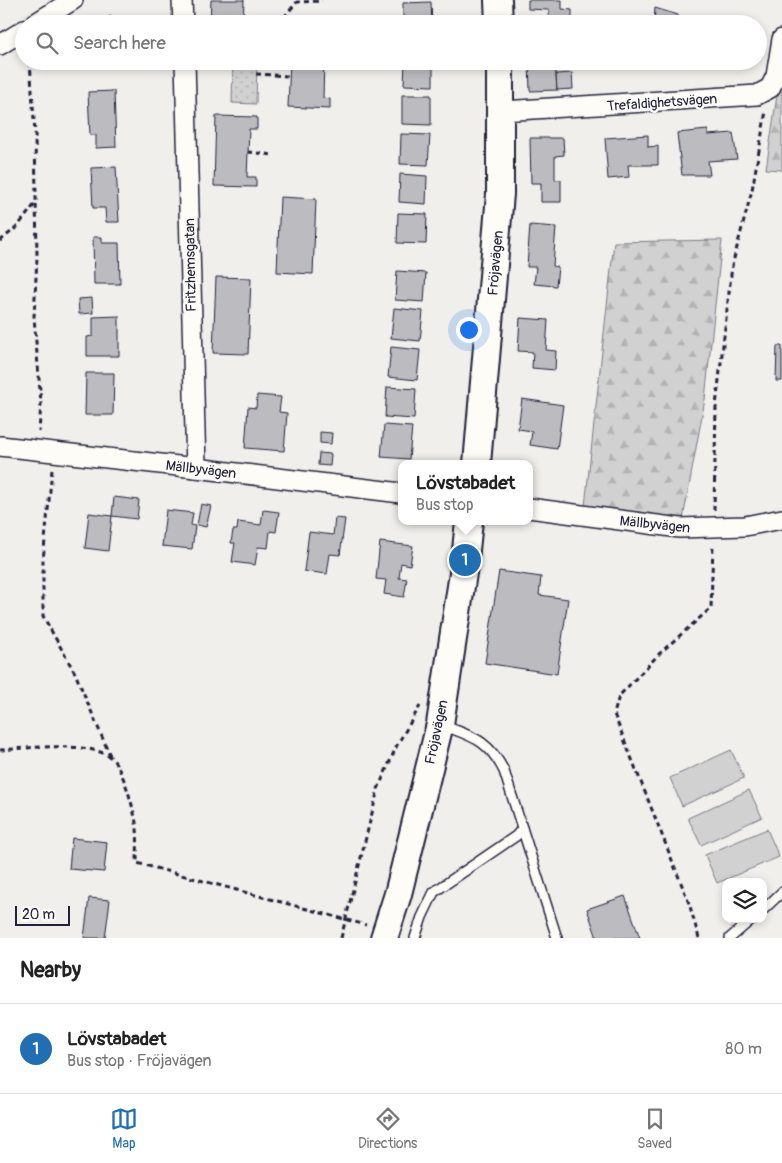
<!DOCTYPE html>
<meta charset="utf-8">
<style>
:root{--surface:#fff;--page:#f2f2f2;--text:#222;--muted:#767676;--line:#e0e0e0;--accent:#1f6fb2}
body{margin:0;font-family:Pangolin,sans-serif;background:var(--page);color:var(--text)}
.controls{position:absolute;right:15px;bottom:15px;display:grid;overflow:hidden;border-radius:10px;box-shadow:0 2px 8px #0003}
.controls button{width:45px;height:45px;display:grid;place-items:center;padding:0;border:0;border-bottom:1px solid var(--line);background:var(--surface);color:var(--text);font:25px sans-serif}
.scale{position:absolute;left:15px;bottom:12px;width:55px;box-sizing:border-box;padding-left:5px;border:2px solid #22223b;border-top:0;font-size:14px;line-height:18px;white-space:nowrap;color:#22223b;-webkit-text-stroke:4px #fdfcf7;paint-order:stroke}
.you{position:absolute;left:468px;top:329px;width:18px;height:18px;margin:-12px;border:4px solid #fff;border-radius:50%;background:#1a73e8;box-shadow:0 0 0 8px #1a73e833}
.badge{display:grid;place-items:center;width:32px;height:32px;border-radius:50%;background:var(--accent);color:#fff;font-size:16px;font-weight:700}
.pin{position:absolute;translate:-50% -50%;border:2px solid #fff;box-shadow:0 1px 5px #0006}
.popup{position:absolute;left:398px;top:460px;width:135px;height:65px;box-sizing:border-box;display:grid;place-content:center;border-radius:10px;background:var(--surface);filter:drop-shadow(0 1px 4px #0005);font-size:16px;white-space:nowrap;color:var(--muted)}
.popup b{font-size:19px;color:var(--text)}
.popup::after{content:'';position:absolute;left:50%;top:100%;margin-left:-10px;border:10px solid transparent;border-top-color:var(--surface)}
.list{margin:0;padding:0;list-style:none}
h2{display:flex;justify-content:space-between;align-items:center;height:65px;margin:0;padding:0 20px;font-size:21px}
h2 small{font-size:16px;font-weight:400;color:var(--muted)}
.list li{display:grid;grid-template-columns:32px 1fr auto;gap:15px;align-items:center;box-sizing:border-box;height:90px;padding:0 20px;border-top:1px solid var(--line)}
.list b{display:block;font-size:19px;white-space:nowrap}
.list p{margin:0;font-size:16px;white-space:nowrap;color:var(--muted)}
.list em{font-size:16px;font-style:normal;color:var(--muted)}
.icon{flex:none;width:28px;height:28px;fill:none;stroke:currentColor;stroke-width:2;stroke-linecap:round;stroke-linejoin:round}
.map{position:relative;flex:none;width:782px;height:938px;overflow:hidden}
.search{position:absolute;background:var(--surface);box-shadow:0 2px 8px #0003;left:15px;right:15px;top:15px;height:55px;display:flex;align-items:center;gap:12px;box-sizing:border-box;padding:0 18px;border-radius:28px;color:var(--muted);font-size:19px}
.sheet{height:155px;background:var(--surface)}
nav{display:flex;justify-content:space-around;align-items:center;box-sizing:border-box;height:70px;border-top:1px solid var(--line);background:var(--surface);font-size:14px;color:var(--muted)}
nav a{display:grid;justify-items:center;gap:2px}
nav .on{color:var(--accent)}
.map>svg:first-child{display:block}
.green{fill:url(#green-dots);stroke:#7a7a86}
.forest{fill:url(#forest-firs);stroke:#7a7a86}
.pitch{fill:#d2d1d1;stroke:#7a7a86}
.building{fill:#bcbcc0;stroke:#22223b}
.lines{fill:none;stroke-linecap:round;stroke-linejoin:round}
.lane-casing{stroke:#22223b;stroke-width:12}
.street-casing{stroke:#22223b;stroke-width:22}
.secondary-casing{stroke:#22223b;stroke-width:30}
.path{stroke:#22223b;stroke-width:3;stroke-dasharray:5 4;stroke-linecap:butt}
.lane{stroke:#fdfcf7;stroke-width:9}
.street{stroke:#fdfcf7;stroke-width:19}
.secondary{stroke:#fdfcf7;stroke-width:26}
.labels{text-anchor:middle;stroke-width:5;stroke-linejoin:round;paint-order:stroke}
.street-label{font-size:14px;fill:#22223b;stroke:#fdfcf7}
</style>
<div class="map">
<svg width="782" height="938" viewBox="0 0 782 938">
<defs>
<pattern id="green-dots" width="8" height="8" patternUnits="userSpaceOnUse" patternTransform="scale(1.25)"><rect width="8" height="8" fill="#d2d1d1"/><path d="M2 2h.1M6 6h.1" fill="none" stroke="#b4b3b4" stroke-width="1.8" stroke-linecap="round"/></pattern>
<pattern id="forest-firs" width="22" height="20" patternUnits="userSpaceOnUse" patternTransform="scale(1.25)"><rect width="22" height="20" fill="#d2d1d1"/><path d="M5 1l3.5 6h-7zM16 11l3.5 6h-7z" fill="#b4b3b4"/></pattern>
</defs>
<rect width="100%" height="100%" fill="#f0efec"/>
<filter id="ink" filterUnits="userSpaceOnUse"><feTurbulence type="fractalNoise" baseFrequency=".02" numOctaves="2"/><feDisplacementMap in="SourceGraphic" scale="10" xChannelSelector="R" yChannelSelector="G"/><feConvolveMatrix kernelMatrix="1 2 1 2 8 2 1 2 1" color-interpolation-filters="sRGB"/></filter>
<g filter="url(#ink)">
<polygon class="green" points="233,61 257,61 256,104 232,103"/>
<g class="forest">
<polygon points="782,62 782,170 766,169"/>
<polygon points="722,240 705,399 683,519 585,506 614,242"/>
</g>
<g class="pitch">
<polygon points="731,750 744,778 682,806 670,778"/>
<polygon points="749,790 762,817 701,845 688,818"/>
<polygon points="767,829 779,857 717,883 705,855"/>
</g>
<g class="building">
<polygon points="211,0 244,0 243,23 210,22"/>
<polygon points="528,0 562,0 562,9 572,10 572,24 549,24 549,10 528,9"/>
<polygon points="431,2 432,24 403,24 403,3"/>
<polygon points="655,8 678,15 677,24 654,24"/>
<polygon points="110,16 116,24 99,24"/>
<polygon points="290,61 324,61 323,98 330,99 330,109 288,107"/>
<polygon points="405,61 433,61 433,86 404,85"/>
<polygon points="529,61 555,61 557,90 530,91"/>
<polygon points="572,73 573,89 557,90 556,74"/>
<polygon points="114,91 116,147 96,148 96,135 90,135 88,92"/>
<polygon points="402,95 431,95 431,125 402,124"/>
<polygon points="216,116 257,117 257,129 249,129 247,177 256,177 256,187 214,186"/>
<polygon points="708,130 708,135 733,133 737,159 708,161 710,175 682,175 677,133"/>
<polygon points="401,134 430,135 428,165 400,164"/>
<polygon points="648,135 648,147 658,146 658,165 628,165 629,177 608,179 605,138"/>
<polygon points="530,138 563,138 564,155 555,156 555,180 561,180 561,202 541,202 541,183 531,183"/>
<polygon points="116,167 119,222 106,222 105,208 93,208 91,168"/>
<polygon points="400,174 427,176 426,204 399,202"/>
<polygon points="280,197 316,199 313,274 277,272"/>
<polygon points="398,213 427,214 426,244 397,243"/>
<polygon points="530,225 556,227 553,266 558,267 556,286 534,284 536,267 527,267"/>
<polygon points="93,237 102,237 102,243 119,243 120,284 94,284"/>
<polygon points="397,271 426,273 424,302 395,300"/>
<polygon points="216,277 251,278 248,354 213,353"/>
<polygon points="92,298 93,313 79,314 78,299"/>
<polygon points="394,308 423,311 420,341 391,338"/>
<polygon points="119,316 119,356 87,356 87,337 93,336 93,317"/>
<polygon points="520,318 548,320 546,350 556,351 555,370 532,368 533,352 518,351"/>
<polygon points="777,346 782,346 782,381 776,381"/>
<polygon points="391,347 420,350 417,380 388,377"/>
<polygon points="86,373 114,373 113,415 85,415"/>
<polygon points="387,387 416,389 414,419 385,417"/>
<polygon points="257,395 281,397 279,412 287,413 284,451 245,448 248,407 256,408"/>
<polygon points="522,399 563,405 557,449 530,445 532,431 518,429"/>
<polygon points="384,425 412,427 409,459 381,457"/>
<polygon points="320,432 332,433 331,444 320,443"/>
<polygon points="319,453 331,454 330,466 318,465"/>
<polygon points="114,497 139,500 137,519 112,516"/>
<polygon points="201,504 211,506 206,527 197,525"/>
<polygon points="166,510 193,513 191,525 195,526 192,549 162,546"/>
<polygon points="263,510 279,512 276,532 270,531 268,548 258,547 255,565 232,562 235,543 231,543 233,530 237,530 238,522 261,525"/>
<polygon points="89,513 112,516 108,551 85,548"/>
<polygon points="335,518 345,519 340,555 330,554 327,574 304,571 309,532 333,535"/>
<polygon points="380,542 413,546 410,565 401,563 399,578 407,579 404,597 384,594 386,580 376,579"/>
<polygon points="499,571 541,577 539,595 568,599 557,674 485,663"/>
<polygon points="72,838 107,842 104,872 69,869"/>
<polygon points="625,896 640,938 597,938 587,909"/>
<polygon points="89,898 110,900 105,938 84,938"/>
</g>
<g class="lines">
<g class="lane-casing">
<g id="lane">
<path d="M 442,725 C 473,737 488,739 504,771 L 557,938"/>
<polyline points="763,910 782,892"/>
<polyline points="415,938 422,917 434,892 516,836 522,829"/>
<polyline points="730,938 752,919"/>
</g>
</g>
<g class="street-casing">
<g id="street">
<polyline points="182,0 183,24"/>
<polyline points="34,24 73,0"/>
<polyline points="0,45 24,30"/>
<polyline points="185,61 196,468"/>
<polyline points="501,111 757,95 770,88 776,76 782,39"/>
<polyline points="0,446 196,468 401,493"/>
<polyline points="529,508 680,528 745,526 782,519"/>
</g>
</g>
<g class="secondary-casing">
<g id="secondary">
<polyline points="498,0 499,24"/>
<polyline points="477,464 500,194 500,61"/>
<polyline points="384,938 398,894 440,724 465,560 469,521"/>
</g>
</g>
<g class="path">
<polyline points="278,24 297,2 322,1"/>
<polyline points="30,61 35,134 37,257 34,317 41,403 39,432"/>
<polyline points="256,74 289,76"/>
<polyline points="248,152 274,155"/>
<polyline points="0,241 17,227 35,204"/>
<polyline points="52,470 43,560 43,616 75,673 111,758"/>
<polyline points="714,510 716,406 732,266 752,190 766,111"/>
<path d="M 0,750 C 27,748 88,741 110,757 C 123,766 135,813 137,829 C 138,840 137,852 137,863 L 366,925"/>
<polyline points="341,938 378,789 397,745 420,706"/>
<polyline points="699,938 689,903 614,714 619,696 660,653 711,608 713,544"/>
</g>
<use href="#lane" class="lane"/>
<use href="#street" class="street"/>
<use href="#secondary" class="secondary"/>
</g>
</g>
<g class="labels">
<g class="street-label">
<text transform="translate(662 102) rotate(-4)" y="5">Trefaldighetsvägen</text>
<text transform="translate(495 263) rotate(-85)" y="5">Fröjavägen</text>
<text transform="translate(190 265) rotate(-91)" y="5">Fritzhemsgatan</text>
<text transform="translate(201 469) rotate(7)" y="5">Mällbyvägen</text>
<text transform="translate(655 524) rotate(6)" y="5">Mällbyvägen</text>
<text transform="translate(436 732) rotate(-78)" y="5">Fröjavägen</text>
</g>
</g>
</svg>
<div class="controls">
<button><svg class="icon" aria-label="layers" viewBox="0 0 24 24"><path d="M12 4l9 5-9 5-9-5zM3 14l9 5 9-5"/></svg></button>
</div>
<div class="scale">20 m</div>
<div class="you"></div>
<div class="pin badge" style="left:465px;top:560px">1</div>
<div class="popup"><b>Lövstabadet</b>Bus stop</div>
<div class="search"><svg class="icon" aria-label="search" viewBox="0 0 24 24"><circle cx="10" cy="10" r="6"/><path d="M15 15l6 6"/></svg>Search here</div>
</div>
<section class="sheet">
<h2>Nearby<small></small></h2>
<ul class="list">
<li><span class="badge">1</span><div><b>Lövstabadet</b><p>Bus stop · Fröjavägen</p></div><em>80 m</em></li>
</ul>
</section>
<nav>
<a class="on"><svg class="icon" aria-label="map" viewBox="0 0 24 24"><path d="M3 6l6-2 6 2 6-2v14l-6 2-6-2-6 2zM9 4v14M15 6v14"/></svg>Map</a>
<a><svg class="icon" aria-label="directions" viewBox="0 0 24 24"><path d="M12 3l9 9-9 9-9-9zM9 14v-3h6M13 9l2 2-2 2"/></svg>Directions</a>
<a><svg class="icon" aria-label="saved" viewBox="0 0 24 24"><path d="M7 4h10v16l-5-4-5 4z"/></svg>Saved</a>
</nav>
